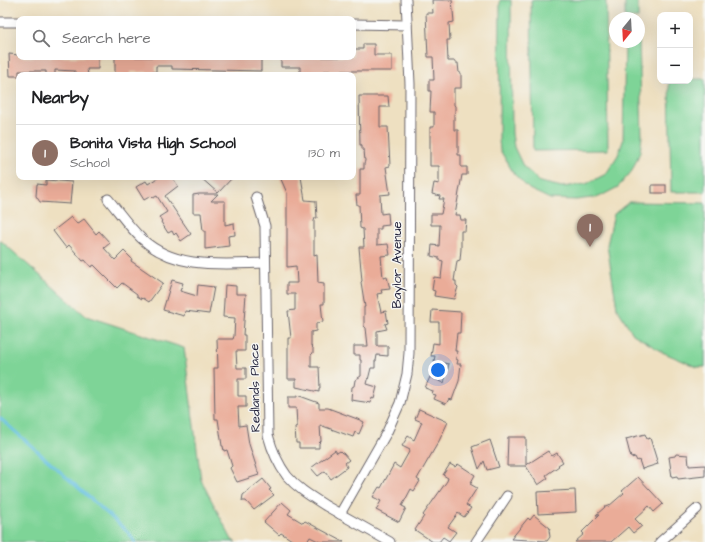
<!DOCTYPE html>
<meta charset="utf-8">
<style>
:root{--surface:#fff;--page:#f6f6f6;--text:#202124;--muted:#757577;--line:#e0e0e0;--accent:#d93025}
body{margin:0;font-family:"Architects Daughter",sans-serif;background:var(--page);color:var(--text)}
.controls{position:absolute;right:12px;top:12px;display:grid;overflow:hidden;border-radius:8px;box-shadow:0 4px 16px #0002}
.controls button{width:36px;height:36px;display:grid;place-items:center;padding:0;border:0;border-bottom:1px solid var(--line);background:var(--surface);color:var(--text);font:20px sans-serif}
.compass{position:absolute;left:609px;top:12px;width:36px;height:36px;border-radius:50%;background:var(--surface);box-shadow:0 4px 16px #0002;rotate:198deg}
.you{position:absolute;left:438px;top:370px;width:14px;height:14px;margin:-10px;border:3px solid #fff;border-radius:50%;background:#1a73e8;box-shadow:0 0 0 6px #1a73e833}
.badge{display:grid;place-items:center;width:26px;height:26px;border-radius:50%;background:var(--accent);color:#fff;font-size:13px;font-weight:700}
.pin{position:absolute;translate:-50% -33px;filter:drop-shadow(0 1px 2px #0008)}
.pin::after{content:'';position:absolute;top:21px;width:14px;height:12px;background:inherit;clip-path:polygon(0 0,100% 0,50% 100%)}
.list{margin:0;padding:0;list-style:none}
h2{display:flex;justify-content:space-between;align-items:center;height:52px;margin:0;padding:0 16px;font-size:17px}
h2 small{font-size:13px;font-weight:400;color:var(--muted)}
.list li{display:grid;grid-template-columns:26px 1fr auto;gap:12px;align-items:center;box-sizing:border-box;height:56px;padding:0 16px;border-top:1px solid var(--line)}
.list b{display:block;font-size:15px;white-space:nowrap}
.list p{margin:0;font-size:13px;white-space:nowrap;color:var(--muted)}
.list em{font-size:13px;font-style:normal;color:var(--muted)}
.icon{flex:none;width:22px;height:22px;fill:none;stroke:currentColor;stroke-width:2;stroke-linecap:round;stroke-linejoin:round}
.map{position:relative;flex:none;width:705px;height:542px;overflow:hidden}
.search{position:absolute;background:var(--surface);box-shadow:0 4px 16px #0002;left:16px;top:16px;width:340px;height:44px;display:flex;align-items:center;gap:10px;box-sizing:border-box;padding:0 14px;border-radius:8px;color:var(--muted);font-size:15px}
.panel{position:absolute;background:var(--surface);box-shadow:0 4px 16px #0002;left:16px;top:72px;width:340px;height:108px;border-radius:8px}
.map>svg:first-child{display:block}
.green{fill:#7ed497;stroke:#507b69}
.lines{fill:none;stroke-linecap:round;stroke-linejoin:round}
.stream{stroke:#65c1e3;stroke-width:3}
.building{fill:#eaac98}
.minor-casing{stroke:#69646a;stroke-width:11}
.minor{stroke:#fff;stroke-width:9}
.labels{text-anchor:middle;stroke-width:3;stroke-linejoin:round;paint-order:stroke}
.street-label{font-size:13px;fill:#22223b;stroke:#f6f6f2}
</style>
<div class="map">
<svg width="705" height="542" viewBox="0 0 705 542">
<rect width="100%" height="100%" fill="#f6f6f2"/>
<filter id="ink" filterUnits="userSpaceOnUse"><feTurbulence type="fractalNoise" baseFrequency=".025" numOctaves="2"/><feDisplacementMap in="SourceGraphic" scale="8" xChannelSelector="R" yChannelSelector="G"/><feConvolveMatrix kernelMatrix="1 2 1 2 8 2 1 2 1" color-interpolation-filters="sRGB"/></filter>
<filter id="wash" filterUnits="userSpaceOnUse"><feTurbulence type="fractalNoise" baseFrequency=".012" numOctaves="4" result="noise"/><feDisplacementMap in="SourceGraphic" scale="16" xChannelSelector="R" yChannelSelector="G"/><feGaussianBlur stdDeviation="0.9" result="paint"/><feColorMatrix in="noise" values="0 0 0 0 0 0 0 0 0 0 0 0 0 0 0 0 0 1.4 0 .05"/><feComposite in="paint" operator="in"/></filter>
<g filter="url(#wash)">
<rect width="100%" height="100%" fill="#eee0c1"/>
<g class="green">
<polygon points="500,0 511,0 512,133 514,147 523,166 540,182 562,187 586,184 606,174 618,155 623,141 625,42 639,42 639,39 642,136 640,152 632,171 618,187 599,197 576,200 550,199 529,189 514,174 500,150 499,140"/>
<polygon points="531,0 606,0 608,150 533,151"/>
<rect x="625" y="0" width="13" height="18"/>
<polygon points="690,79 705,79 705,192 671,192 669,81 690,81"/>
<polygon points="629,202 705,203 705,367 697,367 662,352 633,334 617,308 607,245 614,214"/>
<polygon points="0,240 86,316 184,348 201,480 232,540 236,542 0,542"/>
</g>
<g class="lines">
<polyline class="stream" points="0,418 128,532 135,542"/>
</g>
<g id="blocks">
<g class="building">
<polygon points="432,0 452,0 454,22 449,23 450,40 447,40 448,61 455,61 455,63 458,63 459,73 461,73 461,88 454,88 454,105 455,106 455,112 454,114 454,130 458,130 458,155 461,155 461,167 467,167 467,175 462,175 455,215 460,215 461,220 466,220 465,231 461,231 461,249 460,260 457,261 454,281 456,281 456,285 458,287 454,299 434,296 435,291 432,290 434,277 441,278 443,261 439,260 439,258 431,256 432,245 439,246 440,225 431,225 431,214 441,214 444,199 439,199 440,196 432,194 434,183 439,184 439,166 430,166 430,127 434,127 434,112 430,112 431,91 429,91 429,80 434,80 433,57 428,57 426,13 433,13"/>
<polygon points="363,44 374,44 374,55 392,55 392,71 324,71 324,74 319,74 318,75 300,75 300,67 281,67 281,57 353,57 353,49 363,49"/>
<polygon points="9,54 19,55 19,57 98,57 98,69 87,69 88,75 75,75 75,71 55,70 55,75 46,75 46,71 19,71 19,76 10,76"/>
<polygon points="115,57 261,57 261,71 172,69 172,66 156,66 156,72 130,72 130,75 115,75"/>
<polygon points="359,96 388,96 389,107 380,107 380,127 388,127 390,166 386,167 390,194 380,195 381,214 388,213 389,225 381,226 381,229 377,229 377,245 388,244 390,255 381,256 383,278 387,277 390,289 381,290 382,293 377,294 381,312 386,311 388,323 385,324 387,329 377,331 377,346 388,346 388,356 377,355 376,361 375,361 375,368 371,368 367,384 377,387 374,399 372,398 371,403 351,400 352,387 354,386 355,380 361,376 361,360 360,360 360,355 354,355 354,346 368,346 366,328 364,326 364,307 365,307 361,282 362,281 359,247 364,247 363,229 360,228 359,205 357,205 356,195 360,195 360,169 364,169 364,163 365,161 364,150 362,150 362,145 360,145"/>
<polygon points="159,177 172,177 178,186 165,196 191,234 181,241 176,233 174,235 172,231 168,233 161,222 162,221 159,217 167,212 157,196 153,198 151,196 144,200 136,187 146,181 148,184"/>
<polygon points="200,177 233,177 218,193"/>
<polygon points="280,177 301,177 305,200 316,201 317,218 315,218 314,221 314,255 317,254 318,283 324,284 324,304 321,304 323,322 316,323 316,331 311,332 311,346 313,348 313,353 311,355 311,367 319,367 320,388 319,388 319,392 296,387 296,379 288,379 288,338 291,338 288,311 295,310 295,294 287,294 287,283 297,283 296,266 287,267 287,193"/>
<polygon points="46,180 72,182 70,204 40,202 36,196 37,184 46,185"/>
<rect x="652" y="185" width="14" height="8"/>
<polygon points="199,194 218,194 211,201 225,201 225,225 234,223 235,235 228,236 229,246 205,249 205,231 203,231 201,213 193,213 193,195"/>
<polygon points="71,217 77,224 84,219 96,234 99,231 110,243 104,248 115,260 124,251 132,259 131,261 163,283 149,302 143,298 142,299 137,296 137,294 122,283 117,288 94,265 91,267 85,260 83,261 69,245 66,248 53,231"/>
<polygon points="172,280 183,283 180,291 197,296 198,285 214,287 209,314 185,311 184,316 163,310"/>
<polygon points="225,285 236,286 236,294 246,294 243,335 245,335 245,351 236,351 237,368 246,368 246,379 238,379 238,396 246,396 246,407 238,407 239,426 246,425 249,444 259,475 237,482 230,468 232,466 227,450 224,451 223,446 222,446 218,419 215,419 214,368 218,368 217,339 233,339 234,336 235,318 223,317"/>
<polygon points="432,310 461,312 460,333 457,333 455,351 457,351 456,359 458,360 457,364 461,364 459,381 452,400 449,399 446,404 434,399 436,395 432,394 433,391 425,388 430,377 444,383 449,364 434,361 435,356 431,356 433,343 439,344 439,322 431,322"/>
<polygon points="297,395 319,403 319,408 328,408 360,420 364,422 359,434 355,432 353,437 320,425 321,441 319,443 319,448 299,448 299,443 296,443 295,427 297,426 296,408 288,408 288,397 297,397"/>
<polygon points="419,409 448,422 439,441 417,479 420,481 414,491 411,489 402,506 406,508 399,522 376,510 381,501 373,497 379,487 381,488 394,464 400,468 410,450 402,446 408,436 414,440 422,422 415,419"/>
<polygon points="645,434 647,439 650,438 658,464 642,469 639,460 637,461 635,457 631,458 626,439"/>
<polygon points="508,437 526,437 526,465 548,451 552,456 557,453 563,462 558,465 559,466 546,475 548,478 538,485 526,466 507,466"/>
<polygon points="490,440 499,467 487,470 484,461 479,469 472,447"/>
<polygon points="335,450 337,453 340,451 342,453 343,453 349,460 345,463 347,467 331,479 325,471 318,476 311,468"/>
<polygon points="676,454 688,455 689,466 705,465 705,476 678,479 677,476 672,477 669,457 675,456"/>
<polygon points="450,464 455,467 458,464 475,475 470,484 477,488 466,505 471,508 464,517 458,513 448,527 456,532 449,541 443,537 439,542 433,542 415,530 424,516 423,515 447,481 448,478 443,475"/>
<polygon points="638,477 663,504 654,512 649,506 635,519 642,526 633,533 628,527 611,542 575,542 584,534 582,532 599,515 596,515 605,507 609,506 624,493 622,491"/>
<polygon points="263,479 271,489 269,490 274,495 254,510 246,501 242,501 243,495"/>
<polygon points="575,490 576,512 538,514 537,492"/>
<polygon points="282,502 291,510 288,514 303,523 305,521 344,542 320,542 310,537 307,542 293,542 292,540 281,533 279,535 264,522"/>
<polygon points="534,515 550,528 549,530 550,537 547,541 511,539 528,518 530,520"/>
</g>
</g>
</g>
<g filter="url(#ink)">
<use href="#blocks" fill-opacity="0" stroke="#69646a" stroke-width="1"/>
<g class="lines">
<g class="minor-casing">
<g id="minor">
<polyline points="0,22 19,22"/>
<polyline points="353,24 407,25"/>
<path d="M 256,197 L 265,226 L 268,435 C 272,450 278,464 287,476 C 298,489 312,497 326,506 C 347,518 369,530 390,542"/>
<path d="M 108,199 C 119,212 129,227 142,239 C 176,270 222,264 265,263"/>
<polyline points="340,514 387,432 400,403 407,374 409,353 410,84 406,0"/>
<polyline points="476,542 507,496"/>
<polyline points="660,542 697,509"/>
</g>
</g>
<use href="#minor" class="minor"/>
</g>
</g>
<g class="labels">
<g class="street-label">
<text transform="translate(396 265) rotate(-90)" y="5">Baylor Avenue</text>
<text transform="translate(254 388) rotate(-91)" y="5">Redlands Place</text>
</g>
</g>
</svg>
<div class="controls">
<button>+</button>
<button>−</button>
</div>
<svg class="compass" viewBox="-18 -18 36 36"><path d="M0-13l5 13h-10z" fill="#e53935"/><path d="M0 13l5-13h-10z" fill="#757577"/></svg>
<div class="you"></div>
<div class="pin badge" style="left:590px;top:247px;background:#8d6e63">1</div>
<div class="search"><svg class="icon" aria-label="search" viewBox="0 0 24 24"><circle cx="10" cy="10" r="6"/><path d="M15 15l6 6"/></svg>Search here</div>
<section class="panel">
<h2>Nearby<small></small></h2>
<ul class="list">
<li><span class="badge" style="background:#8d6e63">1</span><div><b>Bonita Vista High School</b><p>School</p></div><em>130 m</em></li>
</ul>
</section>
</div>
